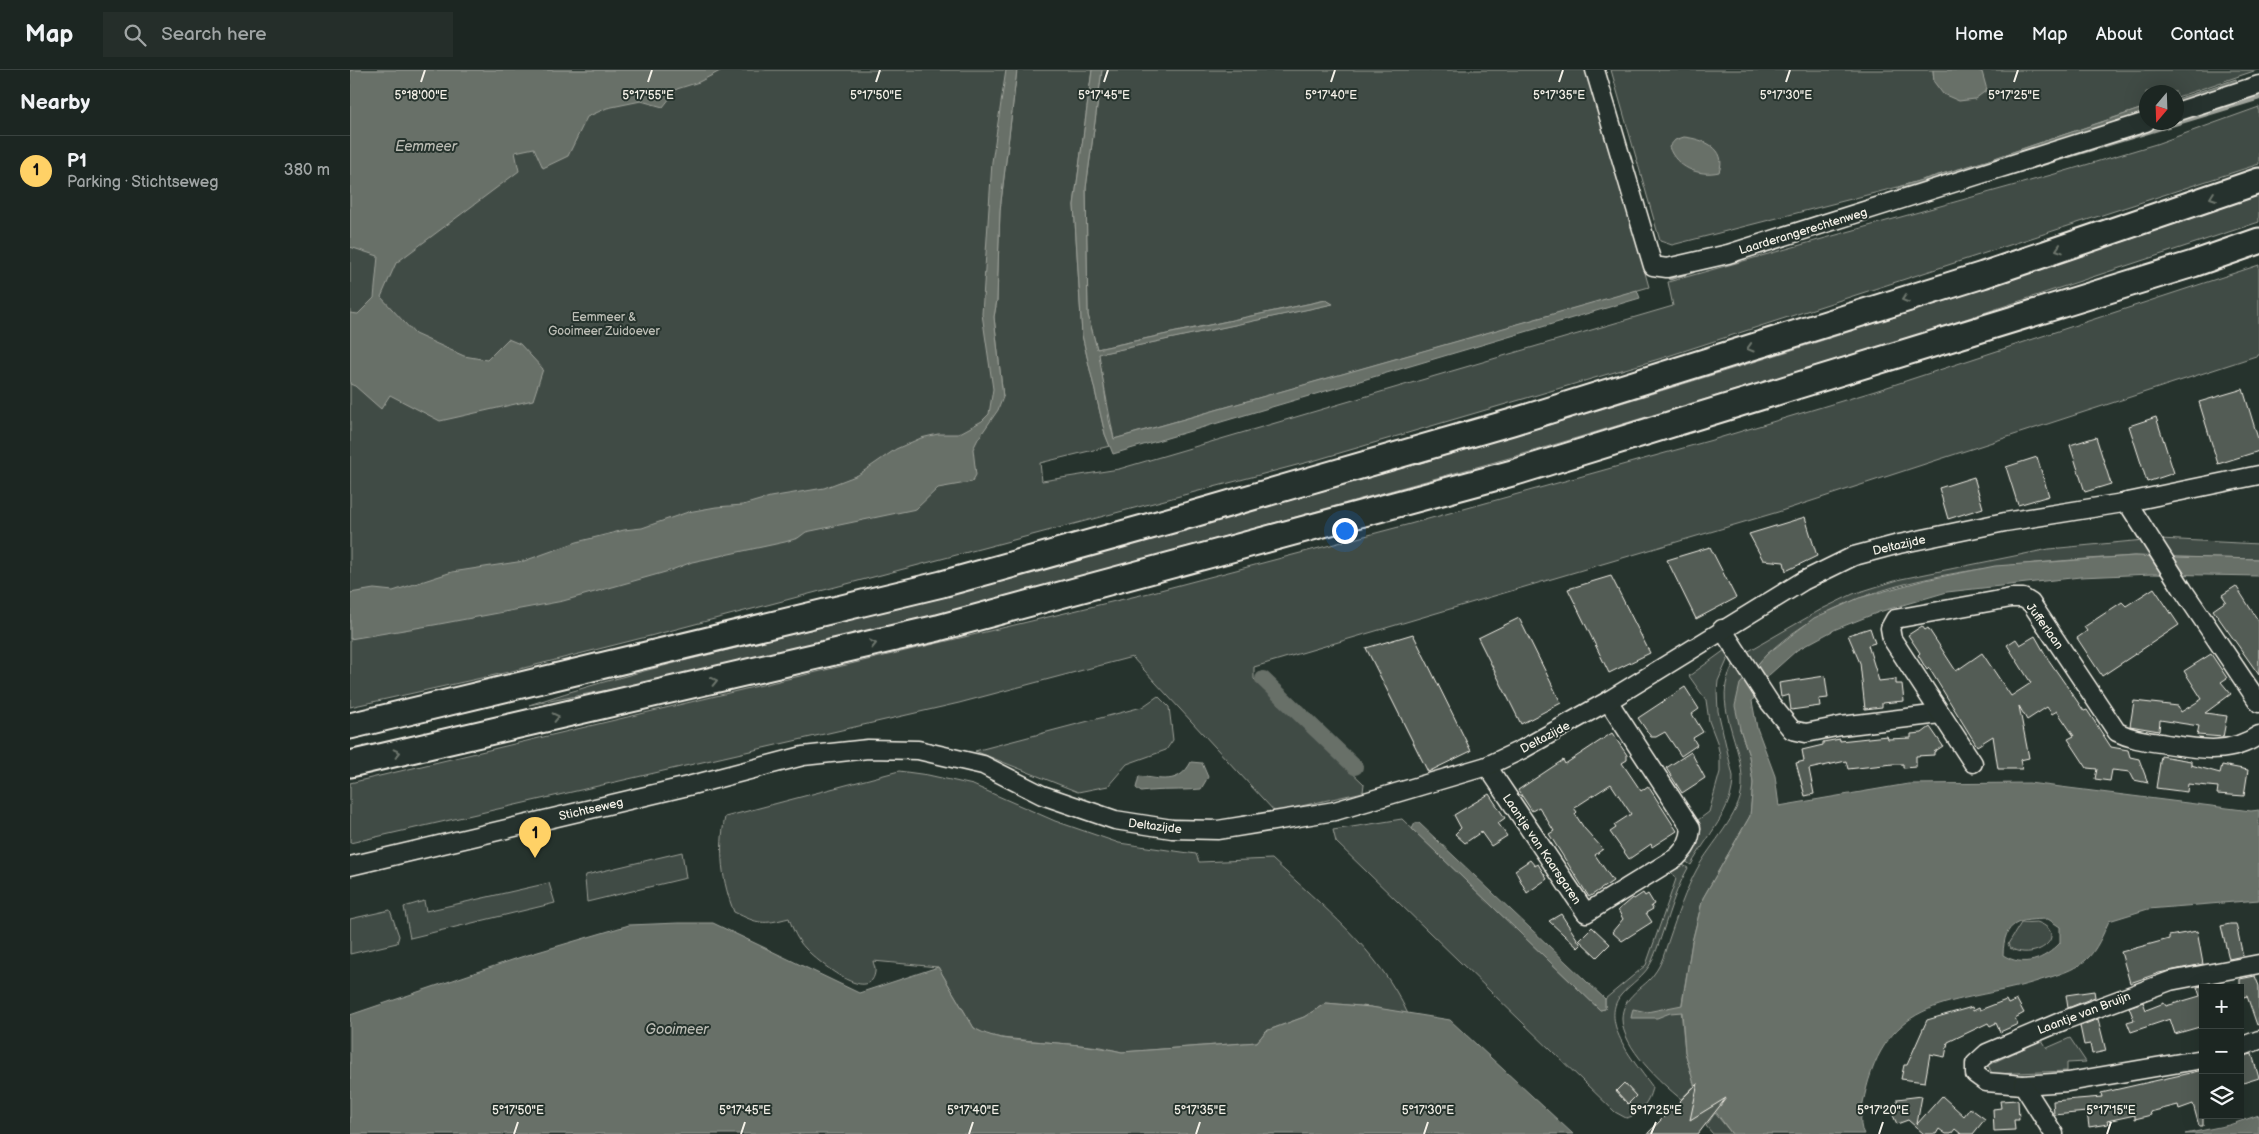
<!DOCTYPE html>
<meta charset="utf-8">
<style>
:root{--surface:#1c2622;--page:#252e2a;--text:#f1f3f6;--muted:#a0a5a5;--line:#3a4340;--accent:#ffd166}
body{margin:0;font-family:"Balsamiq Sans",sans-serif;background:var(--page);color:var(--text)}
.controls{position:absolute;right:15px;bottom:15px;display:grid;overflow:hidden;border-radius:0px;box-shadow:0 5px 20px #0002}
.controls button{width:45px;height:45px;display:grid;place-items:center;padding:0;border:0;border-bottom:1px solid var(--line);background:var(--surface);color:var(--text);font:25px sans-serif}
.compass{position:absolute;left:1789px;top:15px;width:45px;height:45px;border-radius:50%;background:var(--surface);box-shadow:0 5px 20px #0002;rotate:199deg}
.you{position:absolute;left:994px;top:460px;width:18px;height:18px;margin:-12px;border:4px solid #fff;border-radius:50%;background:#1a73e8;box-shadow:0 0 0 8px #1a73e833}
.badge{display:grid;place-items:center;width:32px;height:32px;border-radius:50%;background:var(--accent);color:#111;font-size:16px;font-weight:700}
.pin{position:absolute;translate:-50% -41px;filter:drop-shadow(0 1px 2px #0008)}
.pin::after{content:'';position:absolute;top:26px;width:18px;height:15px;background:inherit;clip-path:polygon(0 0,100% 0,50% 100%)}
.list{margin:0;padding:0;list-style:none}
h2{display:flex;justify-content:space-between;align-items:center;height:65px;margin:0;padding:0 20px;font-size:21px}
h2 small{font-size:16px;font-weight:400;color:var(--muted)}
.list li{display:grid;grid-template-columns:32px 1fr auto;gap:15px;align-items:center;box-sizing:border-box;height:70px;padding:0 20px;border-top:1px solid var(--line)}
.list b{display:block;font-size:19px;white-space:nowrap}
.list p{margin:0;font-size:16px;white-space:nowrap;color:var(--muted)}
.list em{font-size:16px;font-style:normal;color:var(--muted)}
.icon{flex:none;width:28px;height:28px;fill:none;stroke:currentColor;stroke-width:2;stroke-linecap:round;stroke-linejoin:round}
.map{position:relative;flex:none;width:1909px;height:1064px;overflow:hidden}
header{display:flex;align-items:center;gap:30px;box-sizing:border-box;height:70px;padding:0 25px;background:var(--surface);border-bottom:1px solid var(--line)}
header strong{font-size:24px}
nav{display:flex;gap:28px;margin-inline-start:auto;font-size:18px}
.search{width:350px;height:45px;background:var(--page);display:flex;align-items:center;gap:12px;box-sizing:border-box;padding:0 18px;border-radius:0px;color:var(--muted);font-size:19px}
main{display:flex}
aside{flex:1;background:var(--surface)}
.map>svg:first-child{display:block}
.green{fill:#414b45;stroke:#9a9e96;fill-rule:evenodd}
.water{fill:#676f68;stroke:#9fa39b;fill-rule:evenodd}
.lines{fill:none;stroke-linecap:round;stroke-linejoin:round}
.stream{stroke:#9fa39b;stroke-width:4.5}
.canal{stroke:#676f68;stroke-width:16}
.building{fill:#525c55;stroke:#f4f1e8}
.minor-casing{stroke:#f4f1e8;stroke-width:21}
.highway-casing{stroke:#f4f1e8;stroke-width:29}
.minor{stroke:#26332d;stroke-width:18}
.highway{stroke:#26332d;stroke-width:25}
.oneway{stroke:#6e766e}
.ticks{fill:none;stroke:#f4f1e8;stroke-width:2}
.labels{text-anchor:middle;stroke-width:4;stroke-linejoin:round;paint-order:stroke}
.street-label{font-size:12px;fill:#f4f1e8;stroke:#26332d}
.park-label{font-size:12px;fill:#bebfb7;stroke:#26332d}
.water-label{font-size:14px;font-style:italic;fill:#bcbdb5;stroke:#26332d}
.ticks-label{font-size:12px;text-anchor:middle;fill:#f4f1e8;stroke:#26332d;stroke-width:4;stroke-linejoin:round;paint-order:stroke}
</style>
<header>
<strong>Map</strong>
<div class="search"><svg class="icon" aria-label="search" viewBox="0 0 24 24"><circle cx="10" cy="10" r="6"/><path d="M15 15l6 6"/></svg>Search here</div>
<nav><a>Home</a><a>Map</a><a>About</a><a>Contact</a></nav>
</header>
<main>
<aside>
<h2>Nearby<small></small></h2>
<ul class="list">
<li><span class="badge">1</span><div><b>P1</b><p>Parking · Stichtseweg</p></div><em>380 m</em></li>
</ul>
</aside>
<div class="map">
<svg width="1909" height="1064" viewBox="0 0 1909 1064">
<rect width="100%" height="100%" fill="#26332d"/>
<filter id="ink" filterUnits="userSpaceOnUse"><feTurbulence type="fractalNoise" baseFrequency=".02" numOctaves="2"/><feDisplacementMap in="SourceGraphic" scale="10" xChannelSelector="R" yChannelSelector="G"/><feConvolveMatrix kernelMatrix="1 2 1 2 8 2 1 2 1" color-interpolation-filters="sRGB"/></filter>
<g filter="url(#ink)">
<g class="green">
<polygon points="0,0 661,0 636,223 653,327 644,247 647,230 650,140 667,0 742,0 724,135 732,265 755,364 760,376 690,393 692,411 769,399 1323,236 1318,212 1712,102 1806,74 1909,37 1909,94 1309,289 966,390 300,566 154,603 0,637"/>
<polygon points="752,0 1238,0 1299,217 764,369 748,284 982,234 976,230 747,279 738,245 736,118"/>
<polygon points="1261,0 1583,0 1584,12 1632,2 1627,0 1907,0 1827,27 1826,22 1796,22 1796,37 1636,91 1548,117 1322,175 1310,171"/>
<path d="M 1909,125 L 1909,152 L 1555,269 L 1170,385 L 612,539 L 289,614 L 179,635 C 274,603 372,582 468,558 C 591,526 713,492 836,459 C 1197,360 1555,248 1909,125 Z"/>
<polygon points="1909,195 1909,285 1428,442 904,597 904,609 1014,714 1013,722 925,742 782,587 609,633 0,773 0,713 799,523 1060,454 1362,370 1525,321"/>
<polygon points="1810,469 1909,474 1909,489 1823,487"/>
<path d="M 1794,470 L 1805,487 L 1784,486 C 1664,494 1491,499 1406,596 L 1397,582 L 1472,539 L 1503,524 L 1551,509 L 1699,479 Z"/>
<path d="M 1375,580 L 1379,586 L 1368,611 L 1367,621 L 1368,641 L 1383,706 C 1384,739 1356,767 1341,795 L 1332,789 L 1344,753 L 1359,742 L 1370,702 L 1370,686 L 1367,672 L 1359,651 L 1356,630 L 1339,606 Z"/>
<path d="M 1385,592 L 1396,608 L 1390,659 L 1399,686 L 1403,713 L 1400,746 L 1353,828 L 1342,872 L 1331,939 L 1335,982 L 1346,1021 L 1343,1017 L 1331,1029 C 1311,1013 1272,977 1272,949 C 1272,925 1295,918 1304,904 C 1312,894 1315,881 1319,869 C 1327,846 1335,821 1347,799 C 1360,775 1391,744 1392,717 C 1395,674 1358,633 1385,592 Z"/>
<polygon points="808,626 819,637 823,670 816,680 777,694 758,716 728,722 625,681 792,637"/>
<path d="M 549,701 L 578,705 L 623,715 L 705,751 L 769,773 L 846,784 L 849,792 L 922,789 C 972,836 1029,880 1058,944 L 1021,937 L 976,933 L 954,947 L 916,961 L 907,972 L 772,982 L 751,977 L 651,968 L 634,964 L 624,958 L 588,897 L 523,891 C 523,893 526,899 525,902 C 520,936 465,889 456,879 C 447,870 443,860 439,848 C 412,855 409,854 384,842 C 372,812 368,780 375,747 Z"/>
<path d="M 1052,749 L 1250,940 L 1255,939 L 1255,929 L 1296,895 L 1326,809 L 1318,798 L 1328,792 L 1338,798 C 1321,827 1315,861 1302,891 C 1295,906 1281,913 1271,925 C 1248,952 1287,995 1302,1016 C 1301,1029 1289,1046 1276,1048 L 1265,1042 L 986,772 L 983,760 ZM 1274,1013 L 1286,1026 L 1278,1034 L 1266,1022 Z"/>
<polygon points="332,782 336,808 237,832 235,809 236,805"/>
<polygon points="199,813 205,833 60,868 54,837 74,831 76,841"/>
<polygon points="40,840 49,866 47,873 0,884 0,849"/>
<path d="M 1687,852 C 1721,864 1686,893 1660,878 L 1658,874 L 1671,853 Z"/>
<polygon points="1720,968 1736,992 1717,993 1717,1001 1642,1004 1638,995 1692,970 1697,978"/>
<polygon points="1365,1043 1382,1064 1363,1064 1356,1056"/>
</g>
<g class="water">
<polygon points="0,0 372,0 349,12 327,19 313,37 291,31 257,38 237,47 218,86 193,98 184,78 165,82 169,101 46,193 31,227 65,264 114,286 137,290 158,269 170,274 193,299 183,330 90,351 40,325 31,339 5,316 0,314 0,243 8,244 24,228 28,186 0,177"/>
<polygon points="656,0 667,0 650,140 647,230 644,247 653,327 648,340 628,369 623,379 626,405 622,412 588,418 566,439 456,462 448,468 435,472 342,492 319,501 213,531 84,555 0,569 0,523 24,519 43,521 102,502 174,491 227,472 274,460 292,458 338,442 366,437 393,435 420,427 474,418 508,405 546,379 571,368 588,364 608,364 632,351 639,344 643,319 632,244 642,92"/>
<polygon points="742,0 752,0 736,118 738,245 747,279 976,230 983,234 749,284 759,350 764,369 1287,220 1290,228 763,384 755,364 732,265 724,135"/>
<polygon points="1583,0 1627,0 1632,2 1637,20 1625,29 1609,31 1593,24 1584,12"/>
<polygon points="1886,9 1888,13 1827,35 1827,29"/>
<polygon points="1796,37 1796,43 1711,73 1548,120 1548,117 1636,91"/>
<path d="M 1334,67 C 1353,69 1378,78 1369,102 C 1348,107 1326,97 1319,77 L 1325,70 Z"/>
<path d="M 1784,486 L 1909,489 L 1909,506 L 1802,504 L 1730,507 L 1597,522 L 1529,542 L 1486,559 L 1447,580 L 1419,605 L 1402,631 L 1407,658 L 1425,706 L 1429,736 L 1558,714 L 1679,713 L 1901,741 L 1909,740 L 1909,830 L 1798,839 L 1759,851 C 1753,864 1747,880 1736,890 C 1723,901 1707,905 1691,910 C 1612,936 1541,920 1516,1020 C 1513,1033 1507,1053 1514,1064 L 1382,1064 L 1362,1037 L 1353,1042 L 1332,1064 L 1346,1021 L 1335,982 L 1332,942 L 1320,943 L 1307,948 L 1281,948 L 1283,939 L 1297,942 L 1332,935 L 1342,872 L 1353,828 L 1400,746 L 1403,713 L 1399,686 L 1390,659 L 1385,636 L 1390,614 L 1417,584 L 1464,548 L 1509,528 L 1575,510 L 1645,496 ZM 1698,849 L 1710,857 L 1710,873 C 1694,890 1674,898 1653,885 C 1654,850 1669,850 1698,849 Z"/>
<path d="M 841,692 L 852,693 L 858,707 L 851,719 C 831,721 811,719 791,722 L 786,718 L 789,706 C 811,709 829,715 841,692 Z"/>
<polygon points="1065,753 1069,753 1255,929 1255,939 1250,940 1062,759"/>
<path d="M 328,853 L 363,853 L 509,923 L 588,897 L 624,958 C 646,971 671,970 695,972 C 721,974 747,976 772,982 L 907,972 L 916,961 L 954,947 L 976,933 L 1021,937 L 1100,950 L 1223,1064 L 0,1064 L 0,945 L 171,887 L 279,855 Z"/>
<polygon points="1909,1045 1909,1064 1835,1064 1879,1055"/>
</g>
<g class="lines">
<g class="stream">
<polyline points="1656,105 1909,28"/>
<polyline points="1320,208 1343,201"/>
</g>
<polyline class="canal" points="913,609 1005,697"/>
</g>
<g class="building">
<polygon points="1893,319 1909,372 1909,381 1868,394 1849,332"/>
<polygon points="1806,347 1824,403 1797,412 1779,356"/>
<polygon points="1746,367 1761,414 1735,422 1720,375"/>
<polygon points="1687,387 1699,426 1668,435 1656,397"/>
<polygon points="1624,407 1633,438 1598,449 1589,418"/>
<polygon points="1455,447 1467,486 1436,501 1434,492 1413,490 1399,464"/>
<polygon points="1360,477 1386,528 1346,549 1317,490"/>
<polygon points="1261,506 1300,583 1259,603 1218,519"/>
<polygon points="1886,516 1909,552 1909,605 1863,540 1876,531 1872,525"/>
<polygon points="1804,518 1829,555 1752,606 1727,568 1737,561 1734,557 1772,532 1776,536"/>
<polygon points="1169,548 1211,633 1171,654 1128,568"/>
<polygon points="1572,556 1575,560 1578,558 1606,601 1632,583 1661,626 1681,613 1657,575 1666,569 1670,575 1685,566 1698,589 1734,641 1737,640 1761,677 1778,680 1780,687 1789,689 1798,713 1784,710 1780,702 1762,700 1760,711 1745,709 1747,699 1737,698 1718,669 1724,666 1707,641 1702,644 1697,637 1677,650 1669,636 1679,688 1670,690 1672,699 1648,699 1643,666 1627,676 1579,598 1577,600 1568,585 1570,583 1558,565"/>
<polygon points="1520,558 1525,573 1518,575 1529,611 1546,609 1546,614 1552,614 1554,631 1532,633 1532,637 1515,639 1510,593 1498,565"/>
<polygon points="1063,564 1121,681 1078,702 1016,578"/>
<polygon points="1861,584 1877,608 1871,612 1881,624 1855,643 1877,646 1873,667 1847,665 1849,656 1810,650 1809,661 1780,656 1784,631 1828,636 1831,642 1852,629 1834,601"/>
<polygon points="1475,606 1478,628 1469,629 1470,636 1441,640 1439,625 1431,627 1429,613"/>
<polygon points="1335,617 1349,639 1342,644 1353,662 1343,668 1347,675 1331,686 1315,662 1306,667 1301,667 1288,648"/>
<polygon points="1580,657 1593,676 1584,682 1584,685 1566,686 1566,697 1553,698 1553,694 1543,694 1498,699 1496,691 1459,699 1464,724 1455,726 1446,693 1454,691 1452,680 1473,675 1473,672 1490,669 1490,671 1537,666 1538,669 1561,668 1561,664 1572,663"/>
<polygon points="1262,663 1277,685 1277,690 1272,693 1291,721 1298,716 1327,761 1302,777 1301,774 1279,789 1260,762 1266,758 1264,755 1281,744 1261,714 1224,738 1227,742 1225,744 1234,758 1253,779 1245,785 1263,811 1239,827 1199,764 1204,761 1189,737 1182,741 1168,720 1213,690 1215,694"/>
<polygon points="1341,682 1355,708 1332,723 1316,698"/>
<polygon points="1811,686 1841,691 1841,695 1870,703 1872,695 1898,700 1894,726 1867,724 1868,717 1838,714 1837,722 1806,718"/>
<polygon points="1139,724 1155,748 1148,753 1157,766 1141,776 1131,762 1115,773 1105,764 1111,758 1104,745"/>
<polygon points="1180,790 1185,796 1188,794 1197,809 1177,823 1165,800"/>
<polygon points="1293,823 1295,826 1298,824 1304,834 1301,836 1303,839 1296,843 1302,852 1272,871 1262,862 1273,849 1268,840 1282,828 1284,829"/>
<polygon points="1211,844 1231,875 1228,878 1199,851"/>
<polygon points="1880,854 1886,854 1893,886 1879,889 1871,856"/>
<polygon points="1242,857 1260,874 1247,887 1229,870"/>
<polygon points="1847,861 1853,894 1809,903 1780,913 1771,882 1819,869 1819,866"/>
<polygon points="1905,906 1909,916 1909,954 1907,955 1897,926 1890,928 1890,909"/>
<polygon points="1857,915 1857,918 1853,918 1853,956 1825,964 1820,949 1781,962 1777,952 1784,950 1779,937 1793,932 1796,940 1814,933 1816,936 1850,926 1847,917"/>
<polygon points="1744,921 1745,927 1718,938 1716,925"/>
<polygon points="1656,930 1658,934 1667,930 1674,943 1665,948 1668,954 1650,962 1646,953 1640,956 1638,953 1598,972 1595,987 1580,984 1575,1012 1551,1009 1554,995 1557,995 1577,950 1622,937 1623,941 1629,938 1630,940"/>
<polygon points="1748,949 1756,981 1742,984 1740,974 1734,975 1730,956"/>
<polygon points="1902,984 1909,1008 1890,1014 1890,987"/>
<polygon points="1853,1000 1853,1056 1849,1056 1843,1034 1829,1039 1828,1035 1800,1042 1801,1045 1785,1049 1785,1045 1757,1051 1758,1054 1739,1057 1737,1042 1704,1045 1703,1031 1752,1027 1751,1023"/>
<polygon points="1274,1013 1286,1026 1278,1034 1266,1021"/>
<polygon points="1348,1013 1340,1050 1376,1028 1348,1064 1297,1064"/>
<polygon points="1572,1026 1567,1054 1592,1026 1614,1046 1620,1038 1635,1049 1623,1064 1611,1064 1605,1059 1601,1064 1596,1064 1589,1059 1586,1064 1574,1064 1558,1050 1547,1054 1541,1041 1548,1038 1547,1029"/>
<polygon points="1668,1030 1669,1050 1664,1050 1665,1060 1644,1061 1643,1039 1651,1038 1650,1031"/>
</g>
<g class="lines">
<g class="minor-casing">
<g id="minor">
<polyline points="1245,0 1303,196 1317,198 1378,184 1796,52"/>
<polyline points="1826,42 1909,15"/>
<polyline points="1777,432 1833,520 1909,633"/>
<polyline points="1372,559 1420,633 1442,660 1456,663 1491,656 1590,644"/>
<path d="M 1623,693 L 1542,569 L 1540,558 L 1545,549 L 1661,528 L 1673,528 L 1681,533 L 1767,662 C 1783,670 1798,671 1816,674 C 1849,679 1880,685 1909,665"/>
<path d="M 1137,696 L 1236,843 L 1327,787 C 1336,778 1340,771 1341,758 L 1258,631"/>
<polyline points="0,796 338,716 453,686 518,679 568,680 633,695 692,725 765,750 822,759 868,760 985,741 1137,696 1173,679 1258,631 1453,511 1504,486 1549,474 1655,452 1773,433 1909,405"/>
<polyline points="1890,977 1909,970"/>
<polyline points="1853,989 1718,1012 1673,1015 1636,1012 1625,1004 1625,994 1637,983 1715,950 1820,911 1909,894"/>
<polyline points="1673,1015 1704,1064"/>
</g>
</g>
<g class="highway-casing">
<g id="highway">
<polyline points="0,656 592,514 840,445 1162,352 1633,205 1909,111"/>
<polyline points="0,694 588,558 1166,402 1843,194 1909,171"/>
</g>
</g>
<use href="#minor" class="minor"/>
<use href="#highway" class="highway"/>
</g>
<defs><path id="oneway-chevron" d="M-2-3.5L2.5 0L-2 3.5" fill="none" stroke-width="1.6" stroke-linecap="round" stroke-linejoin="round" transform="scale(1.25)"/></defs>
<g class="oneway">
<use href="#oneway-chevron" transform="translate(1863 127) rotate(160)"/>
<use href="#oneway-chevron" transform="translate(1709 179) rotate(162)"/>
<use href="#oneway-chevron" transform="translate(1555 229) rotate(163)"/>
<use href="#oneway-chevron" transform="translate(1400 278) rotate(163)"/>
<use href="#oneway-chevron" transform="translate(523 574) rotate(-13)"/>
<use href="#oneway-chevron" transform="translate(364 611) rotate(-13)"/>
<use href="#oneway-chevron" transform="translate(206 647) rotate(-13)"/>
<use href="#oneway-chevron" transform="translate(47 683) rotate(-13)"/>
</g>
</g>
<path class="ticks" d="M 71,12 L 75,0M 298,12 L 302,0M 526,12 L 530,0M 754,12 L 758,0M 981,12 L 985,0M 1209,12 L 1213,0M 1436,12 L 1440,0M 1664,12 L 1668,0M 164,1064 L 168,1052M 391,1064 L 395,1052M 619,1064 L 623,1052M 846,1064 L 850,1052M 1074,1064 L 1078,1052M 1301,1064 L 1306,1052M 1529,1064 L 1533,1052M 1757,1064 L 1761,1052"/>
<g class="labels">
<g class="street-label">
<text transform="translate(1453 161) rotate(-17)" y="4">Laarderangerechtenweg</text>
<text transform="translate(1549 475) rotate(-13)" y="4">Deltazijde</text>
<text transform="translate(1695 556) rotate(54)" y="4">Jufferlaan</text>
<text transform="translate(1195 667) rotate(-28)" y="4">Deltazijde</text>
<text transform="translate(241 739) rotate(-13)" y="4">Stichtseweg</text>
<text transform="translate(805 756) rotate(7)" y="4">Deltazijde</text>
<text transform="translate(1192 779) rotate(56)" y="4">Laantje van Kaarsgaren</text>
<text transform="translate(1734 943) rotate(-21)" y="4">Laantje van Bruijn</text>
</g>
<g class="park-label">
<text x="254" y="251">Eemmeer &amp;<tspan x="254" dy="14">Gooimeer Zuidoever</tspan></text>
</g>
<g class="water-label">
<text x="76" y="81">Eemmeer</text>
<text x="327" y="964">Gooimeer</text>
</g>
</g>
<g class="ticks-label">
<text x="71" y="29">5°18'00"E</text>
<text x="298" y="29">5°17'55"E</text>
<text x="526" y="29">5°17'50"E</text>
<text x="754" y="29">5°17'45"E</text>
<text x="981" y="29">5°17'40"E</text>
<text x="1209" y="29">5°17'35"E</text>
<text x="1436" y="29">5°17'30"E</text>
<text x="1664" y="29">5°17'25"E</text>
<text x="168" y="1044">5°17'50"E</text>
<text x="395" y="1044">5°17'45"E</text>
<text x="623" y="1044">5°17'40"E</text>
<text x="850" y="1044">5°17'35"E</text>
<text x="1078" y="1044">5°17'30"E</text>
<text x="1306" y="1044">5°17'25"E</text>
<text x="1533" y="1044">5°17'20"E</text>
<text x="1761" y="1044">5°17'15"E</text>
</g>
</svg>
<div class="controls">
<button>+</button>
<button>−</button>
<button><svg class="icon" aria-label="layers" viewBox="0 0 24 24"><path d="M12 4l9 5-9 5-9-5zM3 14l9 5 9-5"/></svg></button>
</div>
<svg class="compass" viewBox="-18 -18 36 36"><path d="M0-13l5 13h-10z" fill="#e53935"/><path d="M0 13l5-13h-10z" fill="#a0a5a5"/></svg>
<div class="you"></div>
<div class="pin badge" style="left:185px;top:788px">1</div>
</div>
</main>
